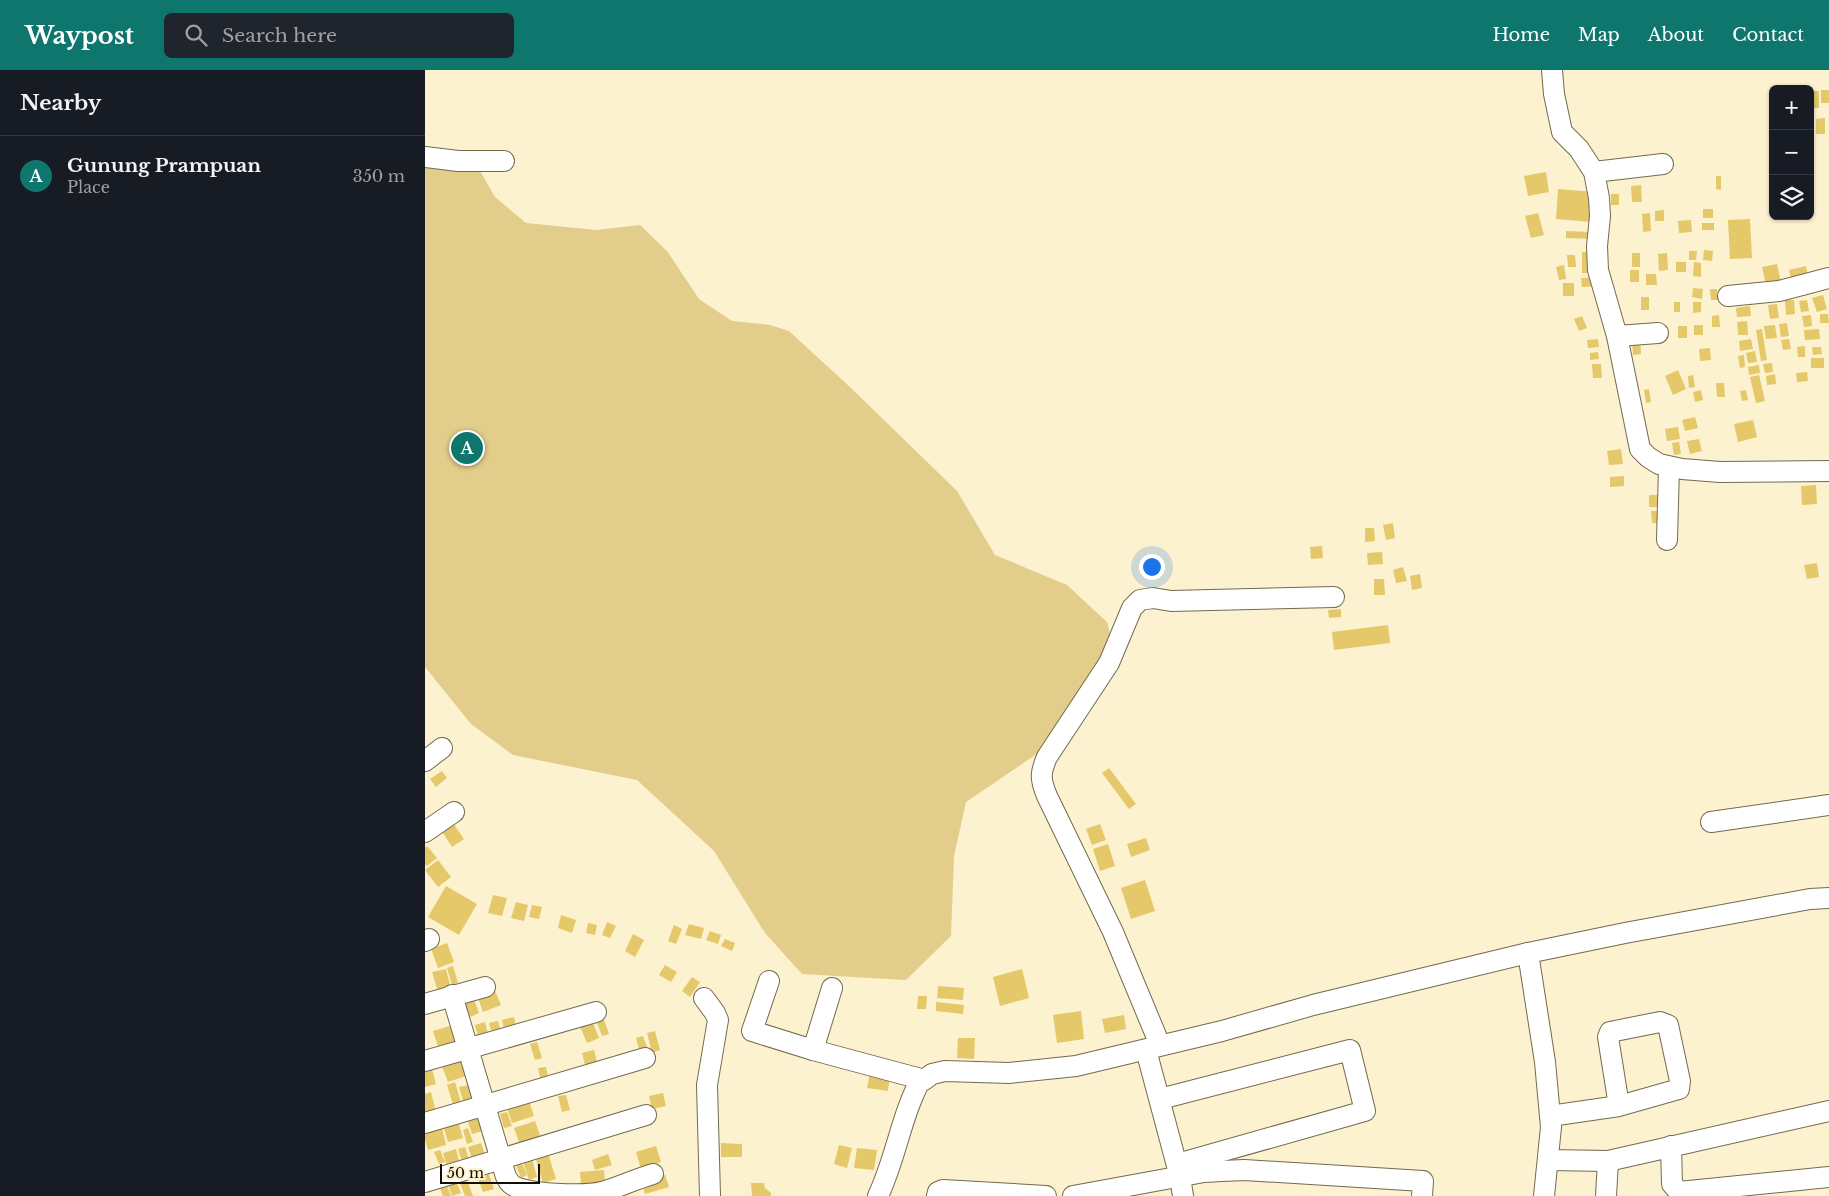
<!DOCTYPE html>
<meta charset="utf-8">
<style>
:root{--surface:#171b24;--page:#20242c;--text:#f1f3f6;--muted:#9ea1a6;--line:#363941;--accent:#0f766e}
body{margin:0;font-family:"Libre Baskerville",serif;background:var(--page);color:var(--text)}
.controls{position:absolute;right:15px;top:15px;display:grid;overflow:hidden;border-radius:8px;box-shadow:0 1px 4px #0004}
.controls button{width:45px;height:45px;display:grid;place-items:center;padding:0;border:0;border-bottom:1px solid var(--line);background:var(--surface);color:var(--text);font:25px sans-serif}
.scale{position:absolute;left:15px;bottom:12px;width:100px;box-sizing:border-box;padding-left:5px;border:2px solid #120e04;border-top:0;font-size:14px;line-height:18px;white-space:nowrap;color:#120e04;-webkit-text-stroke:4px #fcf2d0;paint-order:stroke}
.you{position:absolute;left:726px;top:496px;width:18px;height:18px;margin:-12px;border:4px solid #fff;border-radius:50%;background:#1a73e8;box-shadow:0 0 0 8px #1a73e833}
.badge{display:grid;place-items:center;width:32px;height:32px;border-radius:50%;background:var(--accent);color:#fff;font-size:16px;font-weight:700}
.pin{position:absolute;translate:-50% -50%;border:2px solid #fff;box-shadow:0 1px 5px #0006}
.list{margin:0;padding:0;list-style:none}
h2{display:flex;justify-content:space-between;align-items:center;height:65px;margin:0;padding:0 20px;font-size:21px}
h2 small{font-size:16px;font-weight:400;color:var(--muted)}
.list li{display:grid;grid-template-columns:32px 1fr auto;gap:15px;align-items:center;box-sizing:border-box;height:80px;padding:0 20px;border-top:1px solid var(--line)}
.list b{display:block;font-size:19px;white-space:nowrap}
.list p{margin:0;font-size:16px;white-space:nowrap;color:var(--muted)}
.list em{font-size:16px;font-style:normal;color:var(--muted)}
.icon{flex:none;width:28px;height:28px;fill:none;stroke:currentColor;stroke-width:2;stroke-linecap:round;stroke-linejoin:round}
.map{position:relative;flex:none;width:1404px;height:1126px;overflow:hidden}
header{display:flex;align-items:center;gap:30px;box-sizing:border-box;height:70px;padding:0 25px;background:var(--accent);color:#fff}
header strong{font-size:24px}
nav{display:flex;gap:28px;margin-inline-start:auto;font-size:18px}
.search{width:350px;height:45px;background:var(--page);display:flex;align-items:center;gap:12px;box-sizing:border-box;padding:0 18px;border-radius:8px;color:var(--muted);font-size:19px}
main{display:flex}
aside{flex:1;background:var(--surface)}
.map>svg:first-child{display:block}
.green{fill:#e2cd8a}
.building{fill:#e4c869}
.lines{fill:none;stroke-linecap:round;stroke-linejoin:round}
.minor-casing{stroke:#736a4c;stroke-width:22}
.minor{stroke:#fff;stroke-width:20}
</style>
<header>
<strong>Waypost</strong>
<div class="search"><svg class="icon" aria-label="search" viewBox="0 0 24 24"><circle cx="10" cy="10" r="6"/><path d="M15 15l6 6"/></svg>Search here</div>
<nav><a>Home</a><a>Map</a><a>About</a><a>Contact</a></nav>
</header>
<main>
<aside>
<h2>Nearby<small></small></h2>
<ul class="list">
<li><span class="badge">A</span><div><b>Gunung Prampuan</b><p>Place</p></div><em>350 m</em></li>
</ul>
</aside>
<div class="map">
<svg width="1404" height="1126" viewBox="0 0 1404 1126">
<rect width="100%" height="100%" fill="#fcf2d0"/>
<polygon class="green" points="0,92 51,94 70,127 101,153 171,160 215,155 242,181 274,229 307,251 345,255 364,261 426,318 532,421 570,485 642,515 682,552 689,579 622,677 541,732 529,786 526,866 481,910 377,904 340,863 289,781 212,710 88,685 46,654 0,597"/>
<g class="building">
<rect x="1396" y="20" width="8" height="13"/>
<rect x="1385" y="21" width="9" height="17"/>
<polygon points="1400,48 1400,64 1391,64 1391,49"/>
<polygon points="1121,102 1124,122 1103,126 1099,106"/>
<polygon points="1291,106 1296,106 1296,120 1291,119"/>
<polygon points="1216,115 1217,132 1207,132 1206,116"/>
<polygon points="1133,119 1169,122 1166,152 1131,149"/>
<rect x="1186" y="124" width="8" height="11"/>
<rect x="1278" y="139" width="10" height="9"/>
<polygon points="1239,140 1239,151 1230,151 1230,141"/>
<polygon points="1113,143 1119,165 1106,168 1100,146"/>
<polygon points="1225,143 1226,161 1218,162 1217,144"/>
<polygon points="1325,149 1327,188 1305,189 1303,150"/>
<polygon points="1266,150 1267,162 1254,163 1253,151"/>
<rect x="1277" y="153" width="12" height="7"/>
<polygon points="1141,161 1167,162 1167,169 1141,168"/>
<polygon points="1279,180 1288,181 1287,191 1278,190"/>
<polygon points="1170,181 1170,203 1157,203 1157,182"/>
<polygon points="1264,181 1272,181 1271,190 1264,190"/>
<rect x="1207" y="183" width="8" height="14"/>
<polygon points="1242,183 1243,200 1234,201 1233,184"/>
<polygon points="1142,185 1150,185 1151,197 1143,197"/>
<rect x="1251" y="192" width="10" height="10"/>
<polygon points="1269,192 1276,193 1276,207 1268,206"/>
<polygon points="1352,194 1357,217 1342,220 1337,197"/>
<polygon points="1139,195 1141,209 1134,210 1131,197"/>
<polygon points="1381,196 1384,212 1368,216 1364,200"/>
<rect x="1205" y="200" width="9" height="12"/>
<polygon points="1221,204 1231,204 1232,215 1221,215"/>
<polygon points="1172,207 1172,216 1157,217 1156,208"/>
<rect x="1138" y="213" width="11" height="13"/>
<polygon points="1268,218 1278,219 1277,229 1267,227"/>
<polygon points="1285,219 1292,219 1293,230 1286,230"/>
<polygon points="1398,225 1402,239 1392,242 1387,228"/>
<rect x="1216" y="227" width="8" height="13"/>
<polygon points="1360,230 1369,230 1370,244 1361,245"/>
<polygon points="1382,230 1384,241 1376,242 1374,231"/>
<rect x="1249" y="232" width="6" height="10"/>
<polygon points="1268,232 1276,232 1276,242 1268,243"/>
<polygon points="1352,234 1354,248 1345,249 1343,235"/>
<polygon points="1325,236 1326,246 1312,247 1311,238"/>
<polygon points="1395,244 1403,244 1404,253 1395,253"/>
<polygon points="1294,245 1295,257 1287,257 1287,246"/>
<polygon points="1386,245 1387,256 1379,257 1377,246"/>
<polygon points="1157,246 1162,258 1154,261 1149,249"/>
<polygon points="1322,251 1323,265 1313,265 1312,252"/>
<polygon points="1362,253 1364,266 1356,267 1354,254"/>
<rect x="1269" y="255" width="9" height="10"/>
<polygon points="1350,255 1352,268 1341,269 1339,256"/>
<rect x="1253" y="256" width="9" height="12"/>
<polygon points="1337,259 1342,290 1336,291 1331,260"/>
<polygon points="1394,259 1395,269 1380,270 1379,260"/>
<polygon points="1215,268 1216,284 1208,285 1207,269"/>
<polygon points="1173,269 1174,277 1163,278 1162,270"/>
<polygon points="1326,269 1328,279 1315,281 1314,271"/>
<polygon points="1364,269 1366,279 1358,280 1356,270"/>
<polygon points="1380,276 1380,287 1373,287 1372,277"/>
<polygon points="1387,277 1396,277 1397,284 1388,285"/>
<polygon points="1285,278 1286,290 1275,291 1274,279"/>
<polygon points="1330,281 1332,292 1323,293 1321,283"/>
<polygon points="1173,282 1174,289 1165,290 1165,283"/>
<polygon points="1319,285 1320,297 1315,298 1313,286"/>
<rect x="1386" y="288" width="13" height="10"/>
<polygon points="1347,293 1348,302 1340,303 1338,294"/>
<polygon points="1167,294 1176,294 1177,308 1168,308"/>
<polygon points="1334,295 1335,303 1324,305 1323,297"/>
<polygon points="1253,300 1261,319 1248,325 1240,306"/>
<polygon points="1382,302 1383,311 1372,312 1371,303"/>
<polygon points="1350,304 1351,314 1342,315 1341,306"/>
<polygon points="1268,305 1270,317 1264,318 1263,306"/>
<polygon points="1334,305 1340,331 1331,333 1325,307"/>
<polygon points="1291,313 1299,313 1300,327 1292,327"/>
<polygon points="1224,319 1226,332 1221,333 1219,320"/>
<polygon points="1276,320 1278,330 1270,332 1268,322"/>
<polygon points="1321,320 1323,330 1317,331 1315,321"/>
<polygon points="1270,347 1273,358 1260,361 1257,350"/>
<polygon points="1328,350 1332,367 1313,372 1309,354"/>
<polygon points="1253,357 1255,369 1242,371 1240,359"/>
<polygon points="1274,369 1277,381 1265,384 1262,371"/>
<polygon points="1254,372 1256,384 1249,385 1247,373"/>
<polygon points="1196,379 1198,394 1184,395 1182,381"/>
<polygon points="1199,406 1199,416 1185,417 1185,407"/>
<polygon points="1391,415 1392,434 1377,435 1376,416"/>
<rect x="1224" y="425" width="13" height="12"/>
<polygon points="1226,441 1236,441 1237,453 1227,453"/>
<polygon points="968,453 970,468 961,470 958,455"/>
<polygon points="940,458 949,458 950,471 940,472"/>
<polygon points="897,476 898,488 886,489 885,477"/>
<polygon points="957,482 958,494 943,495 942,483"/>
<polygon points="1392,493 1394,507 1382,509 1379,495"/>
<polygon points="978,497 982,511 971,513 968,500"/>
<polygon points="995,504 997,518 987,520 985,506"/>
<polygon points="949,509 959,509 960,525 949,525"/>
<polygon points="916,539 916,547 904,548 903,540"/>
<polygon points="963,555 965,573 909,580 907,562"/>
<polygon points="684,698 711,734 704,739 677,703"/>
<polygon points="17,701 22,708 11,717 5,709"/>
<polygon points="28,753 39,769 27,777 16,760"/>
<polygon points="675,754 681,770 667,775 661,759"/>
<polygon points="721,768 725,780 706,787 702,774"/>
<polygon points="683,774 690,796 675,801 668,779"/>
<polygon points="2,776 12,788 2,796 0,794 0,778"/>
<polygon points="13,790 26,807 13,817 0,800"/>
<polygon points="720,810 730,841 706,849 696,818"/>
<polygon points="21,816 52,834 34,865 3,847"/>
<polygon points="68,825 82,828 77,846 63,843"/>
<polygon points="91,832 103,835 99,851 86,848"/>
<polygon points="107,835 117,837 114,849 104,847"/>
<polygon points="136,845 151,850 147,863 133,858"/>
<polygon points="182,852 191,856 185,868 177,865"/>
<polygon points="163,853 172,855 170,865 161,863"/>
<polygon points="264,854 279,858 276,869 260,865"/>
<polygon points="249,855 257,859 251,874 243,871"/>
<polygon points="285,861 296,865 293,874 281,870"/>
<polygon points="208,864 219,870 210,887 200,881"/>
<polygon points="300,869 310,873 307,881 296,876"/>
<polygon points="22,873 29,892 13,898 6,879"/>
<polygon points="240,895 252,902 246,912 234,905"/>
<polygon points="28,896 33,913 27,915 22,898"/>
<polygon points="21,899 26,919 13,922 7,902"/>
<polygon points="597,899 604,928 575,936 568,907"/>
<polygon points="267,907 275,912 265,927 257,921"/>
<polygon points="513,916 539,918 538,930 512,928"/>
<polygon points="70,921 76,935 58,942 53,928"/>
<polygon points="47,924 54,943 45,947 37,928"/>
<polygon points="493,926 502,926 501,939 492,939"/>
<polygon points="511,932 539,935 538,944 511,941"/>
<polygon points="656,941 659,969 632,973 628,945"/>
<polygon points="699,945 701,959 680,963 677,949"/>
<polygon points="89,947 92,961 80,964 77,950"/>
<polygon points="178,947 184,964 177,966 171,950"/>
<polygon points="166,948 174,968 162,973 154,954"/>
<polygon points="73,951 77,966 68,968 64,953"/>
<polygon points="60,952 64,968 54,971 50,955"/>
<polygon points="28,955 35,977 15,983 8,961"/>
<polygon points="230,961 235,980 227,983 222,963"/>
<polygon points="218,966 223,980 215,983 211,968"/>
<polygon points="533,968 550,968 549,989 532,988"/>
<polygon points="112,972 117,988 110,990 105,974"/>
<polygon points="169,980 173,996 161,999 157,983"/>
<polygon points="37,986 44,1005 23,1012 16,994"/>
<polygon points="6,996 11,1014 0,1017 0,998"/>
<polygon points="121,997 124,1011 116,1012 113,998"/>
<polygon points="445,1002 465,1005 463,1021 442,1018"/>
<polygon points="30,1012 37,1036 29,1038 22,1015"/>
<polygon points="47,1014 51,1031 39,1035 34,1017"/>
<polygon points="6,1022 11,1042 0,1044 0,1024"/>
<polygon points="238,1023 241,1036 227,1039 224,1026"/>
<polygon points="141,1025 145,1040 137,1042 133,1026"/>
<polygon points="103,1028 109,1046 87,1053 81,1035"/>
<polygon points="82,1042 87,1056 79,1058 75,1044"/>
<polygon points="55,1044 61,1060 47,1064 42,1049"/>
<polygon points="33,1051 38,1068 23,1072 18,1056"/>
<polygon points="110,1051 117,1071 96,1078 89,1058"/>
<polygon points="16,1054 21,1075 3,1080 0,1069 0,1058"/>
<polygon points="43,1058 48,1072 42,1074 38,1060"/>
<polygon points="56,1073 61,1088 48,1092 43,1077"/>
<polygon points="296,1073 317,1074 317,1087 296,1087"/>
<polygon points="414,1075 427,1078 422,1098 409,1094"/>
<polygon points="231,1076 236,1092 216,1099 211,1082"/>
<polygon points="40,1077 45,1092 38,1095 33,1079"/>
<polygon points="432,1078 452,1080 449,1100 429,1098"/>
<polygon points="31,1079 36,1097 23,1100 18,1083"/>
<polygon points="15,1080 20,1092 14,1094 9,1082"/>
<polygon points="122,1080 131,1109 118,1113 109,1083"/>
<polygon points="183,1084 187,1095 170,1100 167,1090"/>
<polygon points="107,1089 112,1107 104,1110 98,1092"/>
<polygon points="96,1091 102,1105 96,1108 90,1093"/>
<polygon points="62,1099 69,1119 58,1122 51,1103"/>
<polygon points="179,1100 180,1112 156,1115 155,1102"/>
<polygon points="40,1105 48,1126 40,1126 33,1108"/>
<polygon points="240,1105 244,1117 220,1124 216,1111"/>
<polygon points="30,1108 36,1123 27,1126 22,1111"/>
<polygon points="20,1110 26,1126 18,1126 13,1113"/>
<polygon points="326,1113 339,1113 340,1118 346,1123 346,1126 327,1126"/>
</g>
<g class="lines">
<g class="minor-casing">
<g id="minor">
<polyline points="1127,0 1129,24 1137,62 1154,79 1169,102 1174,128 1175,146 1172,176 1173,200 1192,266 1215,379 1223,387 1234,394 1257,399 1295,402 1404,401"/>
<polyline points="0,87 33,91 79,91"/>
<polyline points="1169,102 1238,94"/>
<polyline points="1303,226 1354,221 1404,208"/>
<polyline points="1192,266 1233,263"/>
<polyline points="1242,470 1244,397"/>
<polyline points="0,691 17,678"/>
<polyline points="1286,752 1404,735"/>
<polyline points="0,762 29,742"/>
<polyline points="0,871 4,869"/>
<polyline points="1103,883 1120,992 1126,1057 1119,1126"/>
<polyline points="344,911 327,961 388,980 496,1009"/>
<path d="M 27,925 L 79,1100 C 80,1105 82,1110 86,1114 C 98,1125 161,1126 177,1122 C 194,1117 211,1109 228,1104"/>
<polyline points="279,928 290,943 293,950 282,1015 285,1126"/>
<polyline points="0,934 60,917"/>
<path d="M 735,975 L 688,862 L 622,726 C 615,709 615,703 622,687 L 684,593 L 707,538 L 715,530 L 728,528 L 746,531 L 909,527"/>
<polyline points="388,980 407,918"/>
<polyline points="721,980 755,1107 758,1126"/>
<polyline points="0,991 171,942"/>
<polyline points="735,1029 925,980 940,1041 752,1094"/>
<polyline points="1125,1046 1194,1036 1254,1019 1255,1011 1243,955 1235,952 1185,962 1183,967 1194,1036"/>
<polyline points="0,1053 220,988"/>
<polyline points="1246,1076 1247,1114 1254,1122 1404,1107"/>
<polyline points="1124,1090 1183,1091 1404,1041"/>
<polyline points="0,1112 221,1045"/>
<path d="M 453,1126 C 471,1088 476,1046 496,1009 L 499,1010 L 507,1004 L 520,1001 L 584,1003 L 651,996 L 797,961 L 888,935 L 1103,883 L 1200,863 L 1385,829 L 1404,828"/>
<polyline points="512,1126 513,1122 518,1120 621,1126"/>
<polyline points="648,1126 779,1102 797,1101 819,1100 998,1111 997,1126"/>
<polyline points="1181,1126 1183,1091"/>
</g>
</g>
<use href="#minor" class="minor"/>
</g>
</svg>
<div class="controls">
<button>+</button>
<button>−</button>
<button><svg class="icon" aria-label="layers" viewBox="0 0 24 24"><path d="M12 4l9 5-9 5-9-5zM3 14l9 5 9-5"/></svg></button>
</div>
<div class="scale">50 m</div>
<div class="you"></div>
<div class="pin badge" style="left:42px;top:378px">A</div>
</div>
</main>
